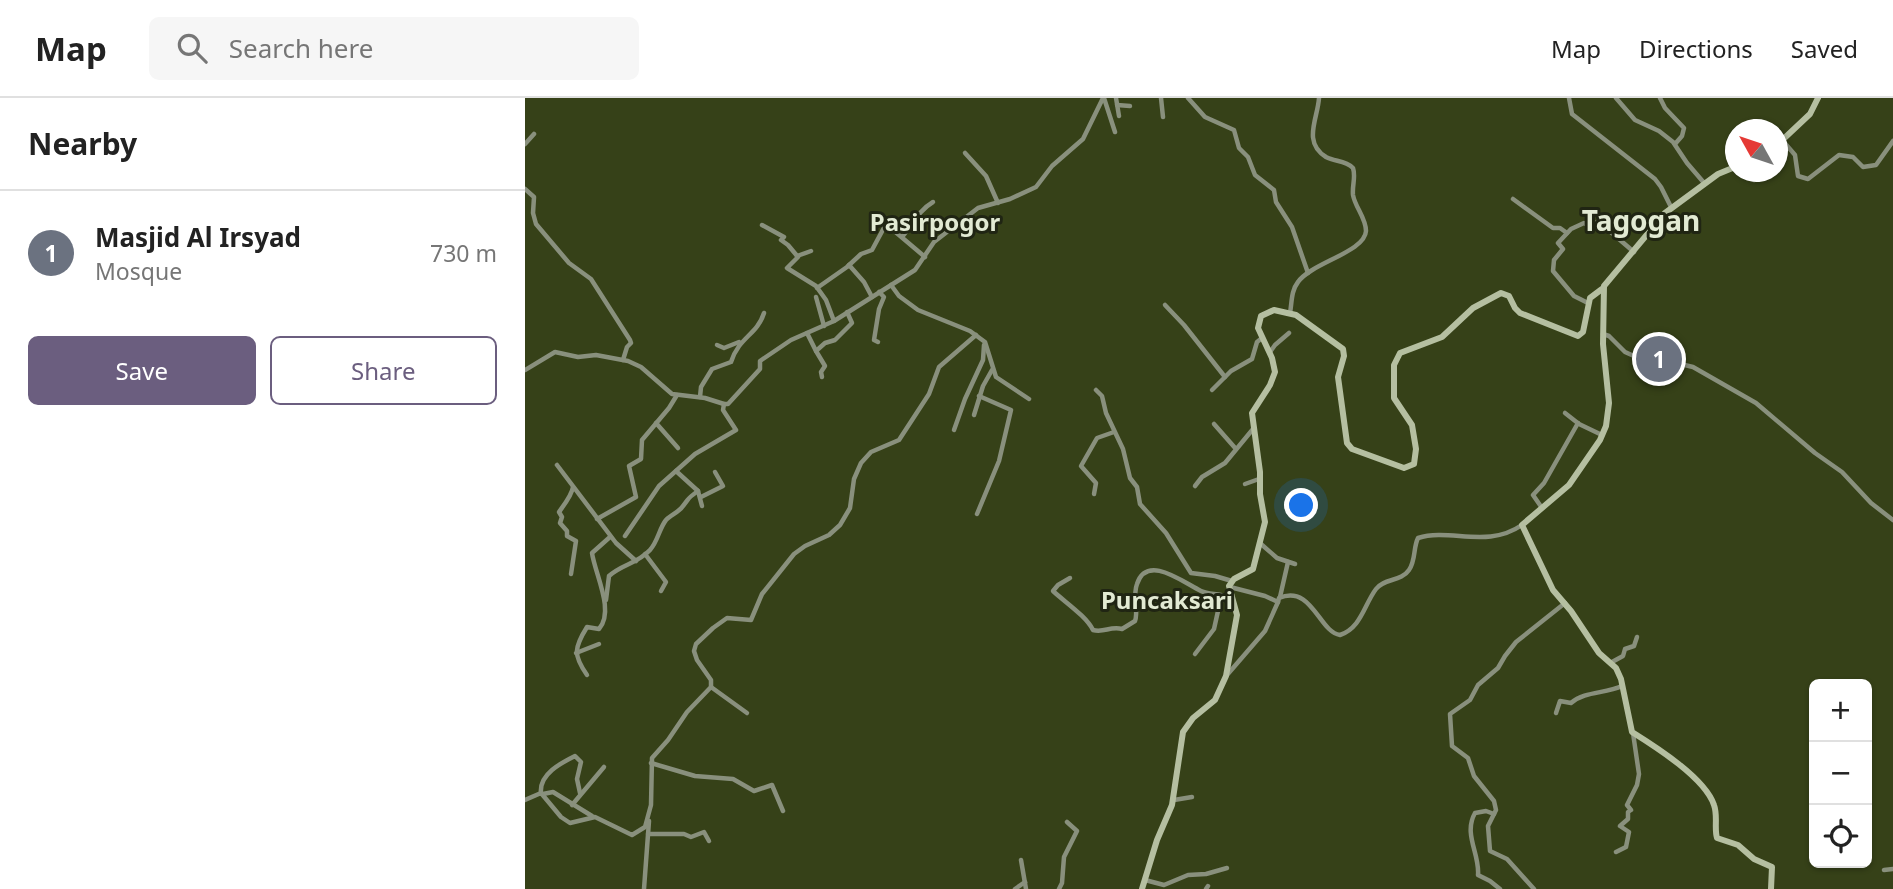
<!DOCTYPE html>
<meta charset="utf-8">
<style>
:root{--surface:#fff;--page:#f6f6f6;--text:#222;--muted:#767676;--line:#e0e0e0;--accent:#6b5e7f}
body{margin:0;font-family:"Noto Sans",sans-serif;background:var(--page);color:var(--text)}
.controls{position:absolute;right:21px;bottom:21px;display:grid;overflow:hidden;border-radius:10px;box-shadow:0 2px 5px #0004}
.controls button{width:63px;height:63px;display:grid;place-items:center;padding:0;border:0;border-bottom:2px solid var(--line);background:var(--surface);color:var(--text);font:35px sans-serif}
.compass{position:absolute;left:1200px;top:21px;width:63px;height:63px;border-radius:50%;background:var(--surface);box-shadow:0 2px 5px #0004;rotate:310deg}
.you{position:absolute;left:777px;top:408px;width:24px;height:24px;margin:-18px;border:5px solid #fff;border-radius:50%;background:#1a73e8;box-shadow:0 0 0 10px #1a73e833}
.badge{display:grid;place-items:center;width:46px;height:46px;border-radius:50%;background:var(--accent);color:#fff;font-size:23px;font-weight:700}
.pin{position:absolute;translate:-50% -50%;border:4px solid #fff;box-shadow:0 2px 7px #0006}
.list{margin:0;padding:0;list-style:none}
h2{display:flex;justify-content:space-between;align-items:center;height:91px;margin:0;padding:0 28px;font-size:30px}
h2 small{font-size:23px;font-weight:400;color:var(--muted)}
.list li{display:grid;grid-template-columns:46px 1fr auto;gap:21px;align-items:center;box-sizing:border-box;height:126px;padding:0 28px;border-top:2px solid var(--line)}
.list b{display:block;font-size:26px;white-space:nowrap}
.list p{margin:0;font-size:23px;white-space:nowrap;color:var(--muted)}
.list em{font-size:23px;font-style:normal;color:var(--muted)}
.actions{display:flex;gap:14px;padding:21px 28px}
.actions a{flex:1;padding:16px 0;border:2px solid var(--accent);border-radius:10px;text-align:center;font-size:24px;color:var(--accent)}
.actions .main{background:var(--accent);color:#fff}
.icon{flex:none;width:38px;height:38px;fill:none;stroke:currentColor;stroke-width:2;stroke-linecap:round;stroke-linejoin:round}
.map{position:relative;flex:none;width:1368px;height:791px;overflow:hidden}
header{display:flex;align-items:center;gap:42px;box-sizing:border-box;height:98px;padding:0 35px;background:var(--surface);border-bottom:2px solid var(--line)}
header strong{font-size:33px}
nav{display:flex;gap:38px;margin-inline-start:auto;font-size:24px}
.search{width:490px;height:63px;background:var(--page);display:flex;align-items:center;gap:18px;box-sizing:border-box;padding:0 24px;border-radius:10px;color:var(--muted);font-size:26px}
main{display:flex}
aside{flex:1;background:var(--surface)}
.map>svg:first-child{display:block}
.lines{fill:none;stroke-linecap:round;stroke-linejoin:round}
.street{stroke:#89907d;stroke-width:4.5}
.secondary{stroke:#b5bfa1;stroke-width:6}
.labels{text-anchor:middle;stroke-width:6;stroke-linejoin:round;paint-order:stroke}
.quarter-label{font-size:24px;font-weight:bold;fill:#e2ead3;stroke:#202513}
.district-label{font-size:28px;font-weight:bold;fill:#e2ead3;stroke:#202513}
</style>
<header>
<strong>Map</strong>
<div class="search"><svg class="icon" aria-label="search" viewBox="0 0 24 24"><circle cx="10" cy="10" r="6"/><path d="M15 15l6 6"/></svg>Search here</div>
<nav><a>Map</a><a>Directions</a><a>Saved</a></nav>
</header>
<main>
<aside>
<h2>Nearby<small></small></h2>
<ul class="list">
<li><span class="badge" style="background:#6b7280">1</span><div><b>Masjid Al Irsyad</b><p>Mosque</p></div><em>730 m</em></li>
</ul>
<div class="actions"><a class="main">Save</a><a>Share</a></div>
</aside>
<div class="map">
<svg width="1368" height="791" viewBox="0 0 1368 791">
<rect width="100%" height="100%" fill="#364118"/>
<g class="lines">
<g class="street">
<polyline points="579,0 590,34"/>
<polyline points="591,0 594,18"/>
<polyline points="636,0 638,19"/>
<polyline points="663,0 680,19 709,32 714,50 723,59 730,77 749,92 751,104 767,129 783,175"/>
<polyline points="1044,0 1047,16 1130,81 1136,89 1146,109"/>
<polyline points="1091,0 1110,22 1134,33 1148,44 1162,65 1180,86"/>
<polyline points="1135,0 1140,10 1159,30 1157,38 1150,46"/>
<polyline points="592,7 605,8"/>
<polyline points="1258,43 1270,57 1273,78 1283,81 1314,57 1328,59 1338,69 1351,67 1368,43"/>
<polyline points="0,46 9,36"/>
<polyline points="440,55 461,78 473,105"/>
<polyline points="1223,74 1229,82 1241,78"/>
<polyline points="0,91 9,99 8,115 11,126 44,165 66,181 105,242 106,245 102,249 98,262"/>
<polyline points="988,101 1028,130 1035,130 1042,135"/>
<polyline points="237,127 259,139 256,142 263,147 273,159 262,170 291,188 301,202 309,223"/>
<path d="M 377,139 C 388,126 393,113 408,104"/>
<polyline points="272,158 286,153"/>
<polyline points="324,167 339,184 347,199"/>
<polyline points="366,187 374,198 393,212 445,233 460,244 471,279 504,301"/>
<polyline points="292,190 322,169 336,156 347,152 361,126 400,159"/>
<polyline points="291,199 299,228"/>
<polyline points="1063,205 1049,198 1028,173 1029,162 1038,151 1033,145 1046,131 1059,125 1062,127 1074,124 1109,154"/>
<polyline points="640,207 659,227 700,279"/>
<path d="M 765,215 C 767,204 766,193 773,184 C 786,165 840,154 841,133 C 841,120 830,109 828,97 C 827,87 831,79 828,70 C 820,62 810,64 801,59 C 777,44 793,20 794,0"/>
<polyline points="282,235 291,253"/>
<polyline points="1078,236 1084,238 1100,254 1120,263 1135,253 1141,255 1151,265 1168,269 1231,305 1290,355 1317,374 1346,405 1368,422"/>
<polyline points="353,244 349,242 354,211 359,199 354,194"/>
<polyline points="192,247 199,250 214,244"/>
<polyline points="745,254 750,247 764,235"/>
<polyline points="0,272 30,254 53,259 71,257 103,263 116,269 147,296 180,300 199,306 203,306 235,271 235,263 266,242 309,223 390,172 409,144 453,110 485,101 511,89 527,68 558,41 578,0"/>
<polyline points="297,279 296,274 300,268 291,253 300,245 310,242 327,225 322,214"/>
<polyline points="571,292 577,298 581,315 598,351 605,380 612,389 615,406 641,435 666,475 690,478 707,483"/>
<polyline points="687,292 706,273 727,261 732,244 737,240"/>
<path d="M 175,299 L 176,289 L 187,271 L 206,264 C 214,239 232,237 239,215"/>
<polyline points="1040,315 1054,326 1077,337"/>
<polyline points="449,317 458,288 467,272"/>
<polyline points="131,325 153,350"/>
<polyline points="689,326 711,351"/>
<polyline points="429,332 440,301 458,262 459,247"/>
<polyline points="32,367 91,445 111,463"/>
<polyline points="151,373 173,393 177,408"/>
<polyline points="720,386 734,381"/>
<polyline points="670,388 677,379 700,365 728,331"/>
<polyline points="569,396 571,385 556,368 572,340 589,334"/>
<polyline points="176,399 198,388 190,374"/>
<polyline points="1017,410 1008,397 1019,385 1053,325"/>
<polyline points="452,416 474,363 486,312 454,298"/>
<polyline points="72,421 111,399 104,368 116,361 117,342 144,310 152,297"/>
<polyline points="100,438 134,388 170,356 211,332 198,312 199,306"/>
<polyline points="736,446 752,460 770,466"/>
<polyline points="120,456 141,484 136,493"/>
<path d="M 46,476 L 51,443 L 42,438 L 42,433 L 35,425 L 37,419 L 34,414 C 39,407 47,397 48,389"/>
<path d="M 545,480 L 533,487 L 528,493 C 541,505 561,518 568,532 C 579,535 585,528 597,531 L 610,523 C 614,512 607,499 612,486 C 622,455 659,485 676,493 C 684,497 694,495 702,499"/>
<path d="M 705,489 L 740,498 L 753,504 L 754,500 C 787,486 794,534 815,537 C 836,530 839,507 851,491 C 859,480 876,484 884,472 C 891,462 888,450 893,440 C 926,430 962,451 997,427"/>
<polyline points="755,499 763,464"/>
<path d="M 81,502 L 84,478 C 97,466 112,466 125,452 C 133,443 134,431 141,422 C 146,417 154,414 158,408 C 166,398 162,401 173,393"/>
<polyline points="51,555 74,546"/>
<polyline points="670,556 689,531 695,504 702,499"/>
<polyline points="1087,564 1098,558 1100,551 1109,548 1112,539"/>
<path d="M 62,577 C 48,557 49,550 62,529 L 74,531 C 90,513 70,476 67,455 L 85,439"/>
<polyline points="702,577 740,533 753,504"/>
<polyline points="186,589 222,615"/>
<path d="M 1031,615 L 1035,603 L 1046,605 C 1060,593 1080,596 1097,588"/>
<polyline points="126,665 170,678 208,681 229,693 247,687 258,713"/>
<path d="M 16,695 C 14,676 36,665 50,658 L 56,664 L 52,681 L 55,695"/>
<polyline points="18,696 28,694 67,718"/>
<polyline points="0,702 16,695 36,719 45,725 70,719 107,737 120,729 126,707 127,660 143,642 162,614 186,589 186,582 172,562 169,553 171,546 188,530 202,520 226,522 237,496 269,456 280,448 304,437 315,427 325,410 329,381 336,365 346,354 374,342 404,296 414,269 451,237"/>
<polyline points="649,702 667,699"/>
<polyline points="47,707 79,669"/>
<path d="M 969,716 L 961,713 L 950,715 C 938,736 955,756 953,777 L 965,783 L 975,791"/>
<polyline points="123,736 159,736 166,739 179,734 184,743"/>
<polyline points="1091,754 1101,749 1104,734 1095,728 1103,721 1103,714 1106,712 1102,707 1112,687 1114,676 1108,635"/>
<polyline points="496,762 501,791"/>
<polyline points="1359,772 1368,771"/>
<polyline points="620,782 639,787 663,777 681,776 702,770"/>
<polyline points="119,791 124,723"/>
<polyline points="490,791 500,784"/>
<polyline points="534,791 537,785 539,759 552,733 542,724"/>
<polyline points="681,791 683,788"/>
<polyline points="1009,791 982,761 965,753 963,728 971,712 969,703 949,678 943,660 927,648 925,616 945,602 953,587 973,570 980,558 991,544 1040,505"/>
</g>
<g class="secondary">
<polyline points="1252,47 1285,16 1293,0"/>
<path d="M 1210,69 L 1193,76 L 1140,115 L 1079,188 L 1078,246 L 1084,305 L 1081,328 L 1075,342 L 1044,387 L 997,427 L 1028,492 L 1046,513 L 1074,555 L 1091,570 L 1096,581 L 1107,634 C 1131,649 1180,680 1189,707 C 1193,718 1189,730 1192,740 L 1213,747 L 1229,761 L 1247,769 L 1246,791"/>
<polyline points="617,791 632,742 647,707 658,634 668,620 690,602 701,578 712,517 704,488 709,481 728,471 740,424 735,396 735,374 727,315 745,287 750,274 747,260 733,230 736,218 749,212 771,217 818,251 819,258 813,279 822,345 827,351 879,370 889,366 891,351 887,327 869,300 869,267 875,255 917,239 948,210 976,195 984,198 990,210 995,215 1053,238 1058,234 1065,200 1077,191"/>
</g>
</g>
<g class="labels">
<g class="quarter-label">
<text x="410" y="133">Pasirpogor</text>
<text x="642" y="511">Puncaksari</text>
</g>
<g class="district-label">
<text x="1116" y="133">Tagogan</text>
</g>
</g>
</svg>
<div class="controls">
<button>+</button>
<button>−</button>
<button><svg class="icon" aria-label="locate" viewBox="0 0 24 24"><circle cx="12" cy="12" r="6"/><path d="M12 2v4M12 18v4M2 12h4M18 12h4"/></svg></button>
</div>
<svg class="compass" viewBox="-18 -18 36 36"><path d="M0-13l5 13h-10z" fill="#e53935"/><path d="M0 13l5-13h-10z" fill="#767676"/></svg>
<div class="you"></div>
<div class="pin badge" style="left:1134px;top:261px;background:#6b7280">1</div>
</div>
</main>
